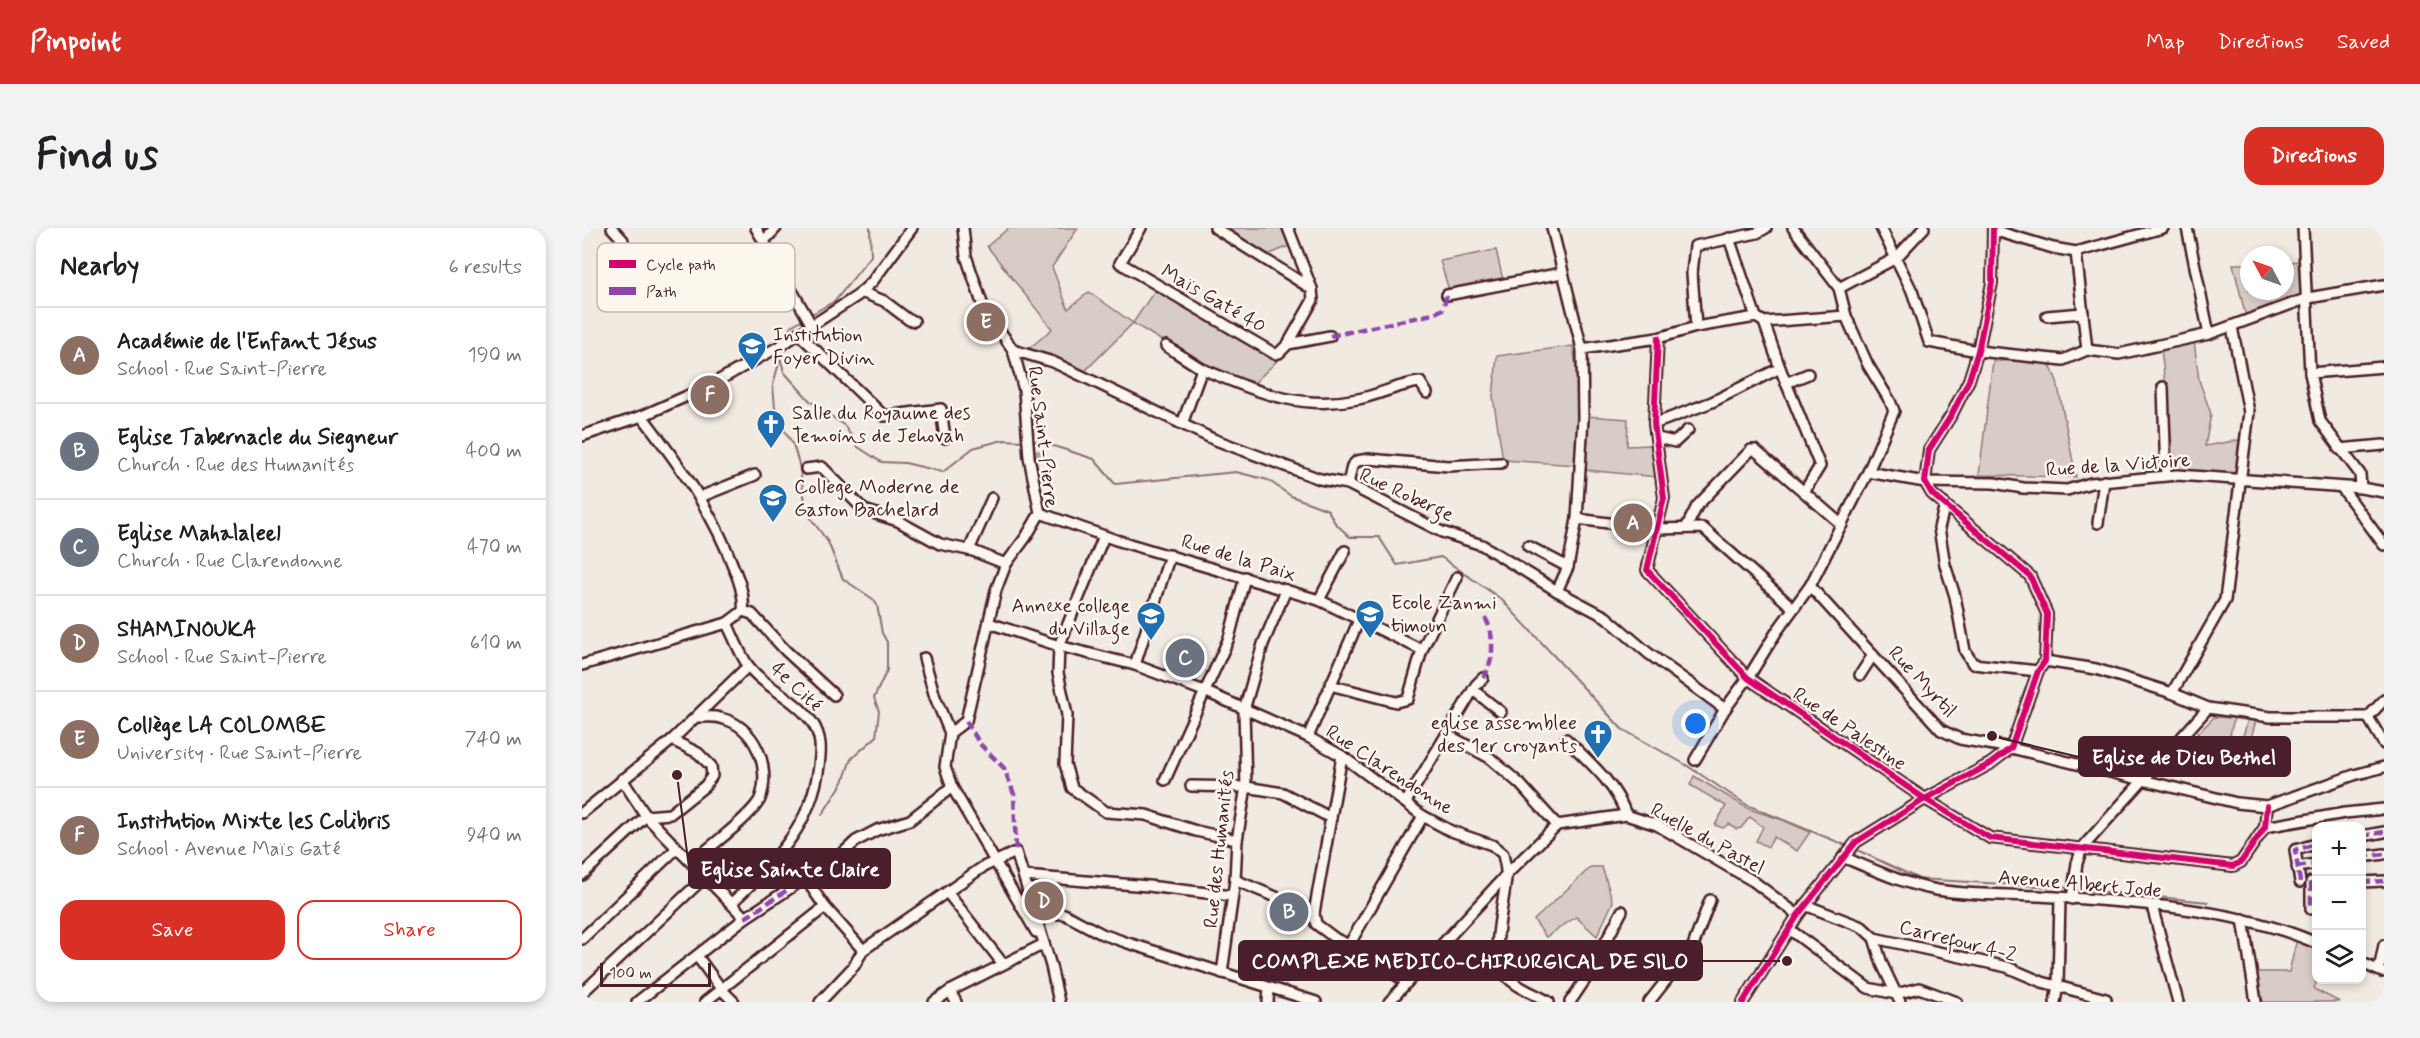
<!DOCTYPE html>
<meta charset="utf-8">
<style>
:root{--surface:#fff;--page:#f2f2f2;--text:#202124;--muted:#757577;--line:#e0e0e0;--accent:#d93025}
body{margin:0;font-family:Mynerve,sans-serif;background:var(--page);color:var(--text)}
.controls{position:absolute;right:18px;bottom:18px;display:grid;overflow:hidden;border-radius:12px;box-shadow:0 3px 9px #0003}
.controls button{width:54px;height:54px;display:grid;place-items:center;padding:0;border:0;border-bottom:2px solid var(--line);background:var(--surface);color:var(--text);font:30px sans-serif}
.compass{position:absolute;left:1658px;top:18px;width:54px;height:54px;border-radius:50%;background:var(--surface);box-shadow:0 3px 9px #0003;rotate:311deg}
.scale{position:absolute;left:18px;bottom:15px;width:111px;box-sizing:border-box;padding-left:6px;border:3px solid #4a1f2b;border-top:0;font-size:16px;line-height:21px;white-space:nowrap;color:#4a1f2b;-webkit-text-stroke:4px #fbf7ec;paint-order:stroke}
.you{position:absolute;left:1114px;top:496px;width:21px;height:21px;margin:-15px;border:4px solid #fff;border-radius:50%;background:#1a73e8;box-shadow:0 0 0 9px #1a73e833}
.badge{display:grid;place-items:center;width:39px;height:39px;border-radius:50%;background:var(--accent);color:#fff;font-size:20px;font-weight:700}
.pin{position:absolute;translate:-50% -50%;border:3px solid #fff;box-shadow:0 2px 6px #0006}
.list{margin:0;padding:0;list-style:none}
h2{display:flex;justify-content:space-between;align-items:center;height:78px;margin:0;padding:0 24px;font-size:26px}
h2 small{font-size:20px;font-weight:400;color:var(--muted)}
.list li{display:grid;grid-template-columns:39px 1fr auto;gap:18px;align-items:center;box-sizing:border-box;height:96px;padding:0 24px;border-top:2px solid var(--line)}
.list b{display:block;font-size:22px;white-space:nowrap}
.list p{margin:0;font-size:20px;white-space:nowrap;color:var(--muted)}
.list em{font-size:20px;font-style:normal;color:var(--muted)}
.actions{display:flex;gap:12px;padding:18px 24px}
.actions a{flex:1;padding:14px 0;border:2px solid var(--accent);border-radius:18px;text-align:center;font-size:21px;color:var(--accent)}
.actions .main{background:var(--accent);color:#fff}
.icon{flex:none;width:33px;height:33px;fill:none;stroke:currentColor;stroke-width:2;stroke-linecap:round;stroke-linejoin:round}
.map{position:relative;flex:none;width:1802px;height:774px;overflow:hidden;border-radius:18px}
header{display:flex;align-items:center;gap:36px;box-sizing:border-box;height:84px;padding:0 30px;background:var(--accent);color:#fff}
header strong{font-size:28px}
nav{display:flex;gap:33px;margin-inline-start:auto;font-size:21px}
.intro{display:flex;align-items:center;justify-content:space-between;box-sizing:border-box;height:144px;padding:0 36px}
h1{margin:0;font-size:42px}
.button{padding:15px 27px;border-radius:18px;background:var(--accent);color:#fff;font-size:21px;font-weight:700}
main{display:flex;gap:36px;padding:0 36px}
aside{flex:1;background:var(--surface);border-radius:18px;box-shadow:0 3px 9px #0003}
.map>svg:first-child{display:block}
.green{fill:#d8ccc6;stroke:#917678;stroke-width:1.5}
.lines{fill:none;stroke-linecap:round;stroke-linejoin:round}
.stream{stroke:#8c6f72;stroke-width:2}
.canal{stroke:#b8a4a2;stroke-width:8}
.minor-casing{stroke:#4a1f2b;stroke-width:14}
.minor{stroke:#fbf7ec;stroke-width:9}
.quiet{stroke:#8e44ad;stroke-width:4.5;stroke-dasharray:9 4.5;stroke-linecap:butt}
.cycleway-casing{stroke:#fbf7ec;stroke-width:10}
.cycleway{stroke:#d6006c;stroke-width:6}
.labels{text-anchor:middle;stroke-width:5;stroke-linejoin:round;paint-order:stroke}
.street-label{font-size:20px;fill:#4a1f2b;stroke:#fbf7ec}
.poi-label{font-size:20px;fill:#4a1f2b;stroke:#fbf7ec;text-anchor:start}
.key{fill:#fbf7ec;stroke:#c6b6b2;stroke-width:1.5}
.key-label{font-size:16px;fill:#4a1f2b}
.leader{fill:none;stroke:#4a1f2b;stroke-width:2}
.callout-dot{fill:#4a1f2b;stroke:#fbf7ec;stroke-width:2}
.callout{fill:#4a1f2b;stroke:#4a1f2b;stroke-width:2}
.callout-label{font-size:21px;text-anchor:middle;font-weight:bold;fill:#fff}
</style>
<header>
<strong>Pinpoint</strong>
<nav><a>Map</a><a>Directions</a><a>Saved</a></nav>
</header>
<div class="intro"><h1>Find us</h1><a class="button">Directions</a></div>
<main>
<aside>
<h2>Nearby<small>6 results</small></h2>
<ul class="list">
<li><span class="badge" style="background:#8d6e63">A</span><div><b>Académie de l'Enfant Jésus</b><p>School · Rue Saint-Pierre</p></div><em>190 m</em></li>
<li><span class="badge" style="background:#6b7280">B</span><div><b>Eglise Tabernacle du Siegneur</b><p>Church · Rue des Humanités</p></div><em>400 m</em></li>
<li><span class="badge" style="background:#6b7280">C</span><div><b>Eglise Mahalaleel</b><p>Church · Rue Clarendonne</p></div><em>470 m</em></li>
<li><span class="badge" style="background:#8d6e63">D</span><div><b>SHAMINOUKA</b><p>School · Rue Saint-Pierre</p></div><em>610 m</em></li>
<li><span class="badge" style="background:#8d6e63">E</span><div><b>Collège LA COLOMBE</b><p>University · Rue Saint-Pierre</p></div><em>740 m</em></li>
<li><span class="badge" style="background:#8d6e63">F</span><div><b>Institution Mixte les Colibris</b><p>School · Avenue Maïs Gaté</p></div><em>940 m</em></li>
</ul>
<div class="actions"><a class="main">Save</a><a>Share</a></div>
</aside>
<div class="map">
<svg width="1802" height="774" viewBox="0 0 1802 774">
<rect width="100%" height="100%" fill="#f0eae0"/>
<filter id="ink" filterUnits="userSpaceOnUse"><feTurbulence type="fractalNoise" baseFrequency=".0167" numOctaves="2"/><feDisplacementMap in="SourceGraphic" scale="12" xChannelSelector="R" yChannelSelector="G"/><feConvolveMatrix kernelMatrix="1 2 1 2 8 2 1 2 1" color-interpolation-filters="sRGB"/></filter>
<g filter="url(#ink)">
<g class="green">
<polygon points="427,0 496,0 470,39 486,81 507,64 551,95 573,62 697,131 669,158 619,137 551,95 499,147 443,124 470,101 405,18"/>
<polygon points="641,0 700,0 707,18 683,28"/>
<polygon points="914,22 921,52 867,62 858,33"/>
<polygon points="1721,33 1722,70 1664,89 1651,36 1667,36 1667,63 1703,63 1703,34"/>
<polygon points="1612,113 1617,152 1629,186 1623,218 1657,212 1655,247 1586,242 1585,220 1590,218 1579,120"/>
<path d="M 991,118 C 998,157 998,197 995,237 L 921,232 L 911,169 L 915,128 Z"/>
<polygon points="1454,132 1467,135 1475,153 1494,249 1397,247 1411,133"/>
<polygon points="1004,188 1046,191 1045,218 1070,217 1075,249 1004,242"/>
<polygon points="1632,489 1652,490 1648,507 1660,511 1666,492 1674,492 1665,526 1690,532 1687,545 1595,527"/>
<polygon points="1112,548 1167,581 1201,592 1228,604 1215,623 1192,609 1186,619 1174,613 1181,599 1168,589 1159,600 1154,601 1147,596 1141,600 1133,597 1144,578 1108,557"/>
<polygon points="1009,639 1020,639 1031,674 1015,708 994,689 964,709 952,692"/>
<polygon points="1715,711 1734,719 1735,752 1732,761 1758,774 1681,774 1674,744 1707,744"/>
</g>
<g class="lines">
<g class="stream">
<polyline points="228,87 253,73 289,28 288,0"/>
<polyline points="195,116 209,98 223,90"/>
<polyline points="196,121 202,144 228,173 263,198 276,219 299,234 323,235 361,244 391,220 421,212 442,213"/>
<polyline points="198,131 191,157 193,180 200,199 211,216 217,236 224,280 230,292 246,314 261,351 291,371 295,377 300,405 305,414 305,442 292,470 297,483 294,509 269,531 261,554 240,587"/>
<polyline points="448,213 459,214 512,231 533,256 654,244 686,252 709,268 746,282 753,295 768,309 797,309 815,337 859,329 919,371 1040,501 1104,537 1165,577 1268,619"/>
<polyline points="1273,621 1337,651 1488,660"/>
<polyline points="1495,661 1626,674"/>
</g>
<polyline class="canal" points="449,227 457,226"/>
<g class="minor-casing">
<g id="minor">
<polyline points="30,0 41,12"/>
<polyline points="174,0 229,96"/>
<polyline points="559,0 538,35 693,126 697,125 706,116 748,108"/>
<polyline points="633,0 730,61"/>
<polyline points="706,0 730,61 731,72 706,116"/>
<polyline points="970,0 1000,121 1001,190 995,291 986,339 975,363"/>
<polyline points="1299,0 1330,63 1347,114 1396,123 1481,132 1505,122 1537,126 1627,106 1726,70 1802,57"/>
<polyline points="1605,0 1627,106"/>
<polyline points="1721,0 1728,145 1738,193 1778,246 1779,260"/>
<polyline points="1411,2 1471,20 1494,24 1581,0"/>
<polyline points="1147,10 1174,89"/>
<polyline points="182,13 194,0"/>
<polyline points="1494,24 1505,122"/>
<polyline points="1257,60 1314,30 1342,0"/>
<polyline points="279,64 302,73 327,92 332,93"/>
<polyline points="865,67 980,45"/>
<polyline points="1465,88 1501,85"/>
<polyline points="1182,94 1198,140 1238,238 1222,264 1260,297"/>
<polyline points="1114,99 1110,45 1113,18 1175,5 1184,0"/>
<polyline points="216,105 302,188 359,181 363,210"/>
<polyline points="1076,110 1072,196 1082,270 1065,342 1166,450 1343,571 1408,610 1651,638 1659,634 1683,599 1685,578"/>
<polyline points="584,118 620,141 600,196"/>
<polyline points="1000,121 1076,110 1114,99 1174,89 1182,94 1264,88"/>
<polyline points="431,122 471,134 631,211 738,251 766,256 860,304 900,317 975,363 1024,389 1066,425 1143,481"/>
<path d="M 620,141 C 675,163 716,183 776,171 C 797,167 817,156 838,154 L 845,165"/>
<polyline points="1728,145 1802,139"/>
<polyline points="1204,155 1226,146"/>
<polyline points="1581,159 1584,247"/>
<polyline points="1072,196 1130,174 1198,140"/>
<polyline points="0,208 60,188 123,160 198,118 275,68 290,54 330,0"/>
<polyline points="1075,210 1093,214 1106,202"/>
<polyline points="1757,221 1802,217"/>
<polyline points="224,241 240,239 282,282 316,293 358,316 391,323 424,336"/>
<polyline points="1286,244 1343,254 1412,255 1441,260 1485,262 1509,255 1595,247 1779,260 1802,264"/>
<polyline points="766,256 770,238 775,233 787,231 866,238 919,235"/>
<polyline points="1760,260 1802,317"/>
<polyline points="118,269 173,247"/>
<polyline points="1363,276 1357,300 1363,337 1373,368 1383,423 1391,436 1456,443"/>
<polyline points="458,285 534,312 737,372 840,422"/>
<polyline points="995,291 1074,301 1121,300 1211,380"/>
<polyline points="1516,295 1522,253"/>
<polyline points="1104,300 1115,278 1169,222 1173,222 1222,264"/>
<polyline points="522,308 477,418 476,445 485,487 483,536 490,560 524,584 564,587 614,603 655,612"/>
<polyline points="946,318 986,339"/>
<polyline points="387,322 410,270"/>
<polyline points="1228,358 1359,502 1378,511 1429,520 1655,575 1685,578 1772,547 1802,539"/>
<polyline points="737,372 763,323"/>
<polyline points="161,383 170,386 204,423 252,467"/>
<path d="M 145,395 C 151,408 157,424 165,436 C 179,457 213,470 230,494 C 240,509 239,522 237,538 C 229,600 192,633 150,675"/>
<path d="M 407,395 L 477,418 L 553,437 L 622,463 L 726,509 L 760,528 L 841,588 L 869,603 L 910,617 L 921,626 C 922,633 925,641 924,649 C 923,672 908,723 920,742 C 929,758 952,765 967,774"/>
<polyline points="342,430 353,469 368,505 363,539 370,559 454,704"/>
<polyline points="1463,433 1514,441 1590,465 1626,480 1688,489 1786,489 1802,516"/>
<path d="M 0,437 L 145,395 L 161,383 C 163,368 157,352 151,338 C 130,282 96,235 60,188"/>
<polyline points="553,437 588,327"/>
<polyline points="1278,447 1291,427"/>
<polyline points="748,457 814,474 826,471 840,422 875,349"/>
<polyline points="891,462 919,484"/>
<polyline points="1590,465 1643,372 1667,184 1650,99"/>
<polyline points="1786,489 1802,472"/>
<polyline points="368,505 384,493 414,362 424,336 444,309 458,285 447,229 442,162 431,122 401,78 384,28 381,0"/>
<polyline points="866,507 908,530 938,556 975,597 1044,587 1075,597 1171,653 1216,687"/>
<polyline points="726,509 777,392"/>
<path d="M 984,511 C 1007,534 1034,556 1044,587"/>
<polyline points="760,528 732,685 734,696 754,711 774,720 790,732 825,754"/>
<polyline points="1113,532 1143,481 1166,450 1195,403 1228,358 1286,244 1312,183 1308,173 1286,137 1264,88 1257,60 1211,0"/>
<polyline points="40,551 64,588 163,690"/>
<polyline points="583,552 647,410 663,349"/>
<polyline points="609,558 664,559 701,565 749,590"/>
<polyline points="824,574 894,457 901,450"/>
<polyline points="0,585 90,512 166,438"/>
<polyline points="1683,599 1763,585 1802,581"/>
<polyline points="1780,608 1802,604"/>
<path d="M 1261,629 C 1292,642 1322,656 1355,662 C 1388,667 1423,667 1456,668 C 1542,673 1656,680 1734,715"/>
<polyline points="1780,629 1802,626"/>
<path d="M 110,634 C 125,621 170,588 178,571 C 190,540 173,497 138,490 C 131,488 122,489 115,489"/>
<polyline points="1715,639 1734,636"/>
<polyline points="0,647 64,588 88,586 123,558 130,548 129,538 116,525 90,512"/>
<polyline points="442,648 566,658 650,668"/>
<polyline points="223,650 243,679 281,722"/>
<polyline points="653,652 732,685"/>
<polyline points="1718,654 1713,622 1734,616"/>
<polyline points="1729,654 1729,681"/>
<polyline points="1780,654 1802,653"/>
<polyline points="365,664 421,736"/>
<polyline points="1490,671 1495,635 1500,620 1626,480"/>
<polyline points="1223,677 1280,699 1292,710 1425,739 1460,754 1524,771 1524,774"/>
<polyline points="1570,678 1596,774"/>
<polyline points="453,685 482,686 520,706 546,715 734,774"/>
<polyline points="1661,691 1674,774"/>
<polyline points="1207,701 1286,760 1314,766 1337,760 1375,774"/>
<polyline points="1292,710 1300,736 1318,774"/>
<polyline points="0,711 94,621"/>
<polyline points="767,717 841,588"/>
<polyline points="115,728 140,762 152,774"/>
<polyline points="1780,735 1800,744"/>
<polyline points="1797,742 1802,717"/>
<polyline points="640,745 653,652 655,612 664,559 662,482 681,416 704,362"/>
<polyline points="368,763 374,774"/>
<polyline points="0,765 124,648"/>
<polyline points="55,774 163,690 260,626 274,613 295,602 328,592 370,559"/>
<polyline points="123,774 243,679"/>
<polyline points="238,774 272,738 281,722 401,639 434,624 469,738 477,774"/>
<polyline points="352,774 368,763 462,716"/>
<polyline points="686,774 687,760"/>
<polyline points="807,774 925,646 975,597"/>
<polyline points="988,774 1007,746 1040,683"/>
<polyline points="1067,774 1111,718 1128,672"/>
<polyline points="1161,774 1216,687 1274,614 1343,571 1408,536 1429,520 1456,443 1463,433 1465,386 1448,348 1350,266 1343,254 1347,222 1370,186 1387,152 1396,123 1410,55 1411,0"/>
<polyline points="1473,774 1476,757 1478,670"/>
</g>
</g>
<use href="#minor" class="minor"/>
<g class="quiet">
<polyline points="748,108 851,86 861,81 865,67"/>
<path d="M 901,450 C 913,434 913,404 902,388"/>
<polyline points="384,493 398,516 422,540 432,566 434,624"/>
<polyline points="1780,608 1802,604"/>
<polyline points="1780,629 1802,626"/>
<polyline points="1715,639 1734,636"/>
<polyline points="1718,654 1713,622 1734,616"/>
<polyline points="1729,654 1729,681"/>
<polyline points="1780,654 1802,653"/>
<polyline points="163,690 223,650"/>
</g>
<g class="cycleway-casing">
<g id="cycleway">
<polyline points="1076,110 1072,196 1082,270 1065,342 1166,450 1343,571 1408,610 1651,638 1659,634 1683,599 1685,578"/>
<polyline points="1161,774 1216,687 1274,614 1343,571 1408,536 1429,520 1456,443 1463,433 1465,386 1448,348 1350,266 1343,254 1347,222 1370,186 1387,152 1396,123 1410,55 1411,0"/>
</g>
</g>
<use href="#cycleway" class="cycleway"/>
</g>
</g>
<defs>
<g id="school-pin" transform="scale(1.5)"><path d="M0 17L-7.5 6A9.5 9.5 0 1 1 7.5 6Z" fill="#1f6fb2" stroke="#fbf7ec"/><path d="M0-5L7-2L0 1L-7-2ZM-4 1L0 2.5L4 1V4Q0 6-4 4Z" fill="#fff"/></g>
<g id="church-pin" transform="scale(1.5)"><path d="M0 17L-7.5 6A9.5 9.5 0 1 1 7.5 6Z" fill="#1f6fb2" stroke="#fbf7ec"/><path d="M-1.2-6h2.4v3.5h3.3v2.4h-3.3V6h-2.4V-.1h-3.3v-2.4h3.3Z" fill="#fff"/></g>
<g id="university-pin" transform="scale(1.5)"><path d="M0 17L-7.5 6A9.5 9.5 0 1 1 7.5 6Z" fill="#1f6fb2" stroke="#fbf7ec"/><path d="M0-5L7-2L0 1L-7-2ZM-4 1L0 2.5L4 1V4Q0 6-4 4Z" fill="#fff"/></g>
</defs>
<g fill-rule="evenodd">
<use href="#school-pin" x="170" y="118"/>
<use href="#church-pin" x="189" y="196"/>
<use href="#school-pin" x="191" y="270"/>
<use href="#school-pin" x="788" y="386"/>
<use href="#university-pin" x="569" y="388"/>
<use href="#church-pin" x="1016" y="506"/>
</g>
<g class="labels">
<g class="street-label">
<text transform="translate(632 70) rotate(30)" y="7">Maïs Gaté 40</text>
<text transform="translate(462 209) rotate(83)" y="7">Rue Saint-Pierre</text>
<text transform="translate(1536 236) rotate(-4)" y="7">Rue de la Victoire</text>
<text transform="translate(825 266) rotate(25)" y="7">Rue Roberge</text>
<text transform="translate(657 329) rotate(17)" y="7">Rue de la Paix</text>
<text transform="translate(1341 453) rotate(47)" y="7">Rue Myrtil</text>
<text transform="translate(215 458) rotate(43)" y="7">4e Cité</text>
<text transform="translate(1268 500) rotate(34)" y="7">Rue de Palestine</text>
<text transform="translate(808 541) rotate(33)" y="7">Rue Clarendonne</text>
<text transform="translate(1126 610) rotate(29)" y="7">Ruelle du Pastel</text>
<text transform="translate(636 621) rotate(-84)" y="7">Rue des Humanités</text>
<text transform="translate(1498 655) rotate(5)" y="7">Avenue Albert Jode</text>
<text transform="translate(1376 712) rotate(14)" y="7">Carrefour 4-2</text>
</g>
<g class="poi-label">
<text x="191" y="113">Institution<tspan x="191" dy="23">Foyer Divin</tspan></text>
<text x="210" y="191">Salle du Royaume des<tspan x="210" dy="23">Temoins de Jehovah</tspan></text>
<text x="212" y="265">College Moderne de<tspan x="212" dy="23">Gaston Bachelard</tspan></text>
<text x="809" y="381">Ecole Zanmi<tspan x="809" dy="23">timoun</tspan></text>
<text x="548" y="384" text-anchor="end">Annexe college<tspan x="548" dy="23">du Village</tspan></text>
<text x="995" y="501" text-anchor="end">eglise assemblee<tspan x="995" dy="23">des 1er croyants</tspan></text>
</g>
</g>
<rect x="15" y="15" width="198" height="69" rx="9" class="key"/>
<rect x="27" y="32" width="27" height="8" fill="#d6006c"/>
<rect x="27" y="59" width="27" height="8" fill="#8e44ad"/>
<g class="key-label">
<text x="64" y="42">Cycle path</text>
<text x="64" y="69">Path</text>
</g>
<path class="leader" d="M1410 508L1497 529M95 547L107 640M1205 733L1120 733"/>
<g class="callout-dot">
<circle cx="1410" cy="508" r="6"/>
<circle cx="95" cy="547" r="6"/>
<circle cx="1205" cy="733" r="6"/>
</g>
<g class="callout">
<rect x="1497" y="509" width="211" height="39" rx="6"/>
<rect x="107" y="621" width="201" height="39" rx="6"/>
<rect x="657" y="713" width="463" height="39" rx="6"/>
</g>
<g class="callout-label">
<text x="1602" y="536">Eglise de Dieu Bethel</text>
<text x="208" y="648">Eglise Sainte Claire</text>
<text x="888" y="740">COMPLEXE MEDICO-CHIRURGICAL DE SILO</text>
</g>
</svg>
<div class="controls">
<button>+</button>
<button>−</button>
<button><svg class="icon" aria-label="layers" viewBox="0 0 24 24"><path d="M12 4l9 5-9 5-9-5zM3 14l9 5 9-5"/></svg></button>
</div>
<svg class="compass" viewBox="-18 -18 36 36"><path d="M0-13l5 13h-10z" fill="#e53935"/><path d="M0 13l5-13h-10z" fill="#757577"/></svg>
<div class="scale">100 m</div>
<div class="you"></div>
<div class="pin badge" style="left:1051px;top:295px;background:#8d6e63">A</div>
<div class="pin badge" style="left:707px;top:684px;background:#6b7280">B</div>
<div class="pin badge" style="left:603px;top:430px;background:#6b7280">C</div>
<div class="pin badge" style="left:462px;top:673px;background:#8d6e63">D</div>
<div class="pin badge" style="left:404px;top:94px;background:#8d6e63">E</div>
<div class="pin badge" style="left:128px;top:167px;background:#8d6e63">F</div>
</div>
</main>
